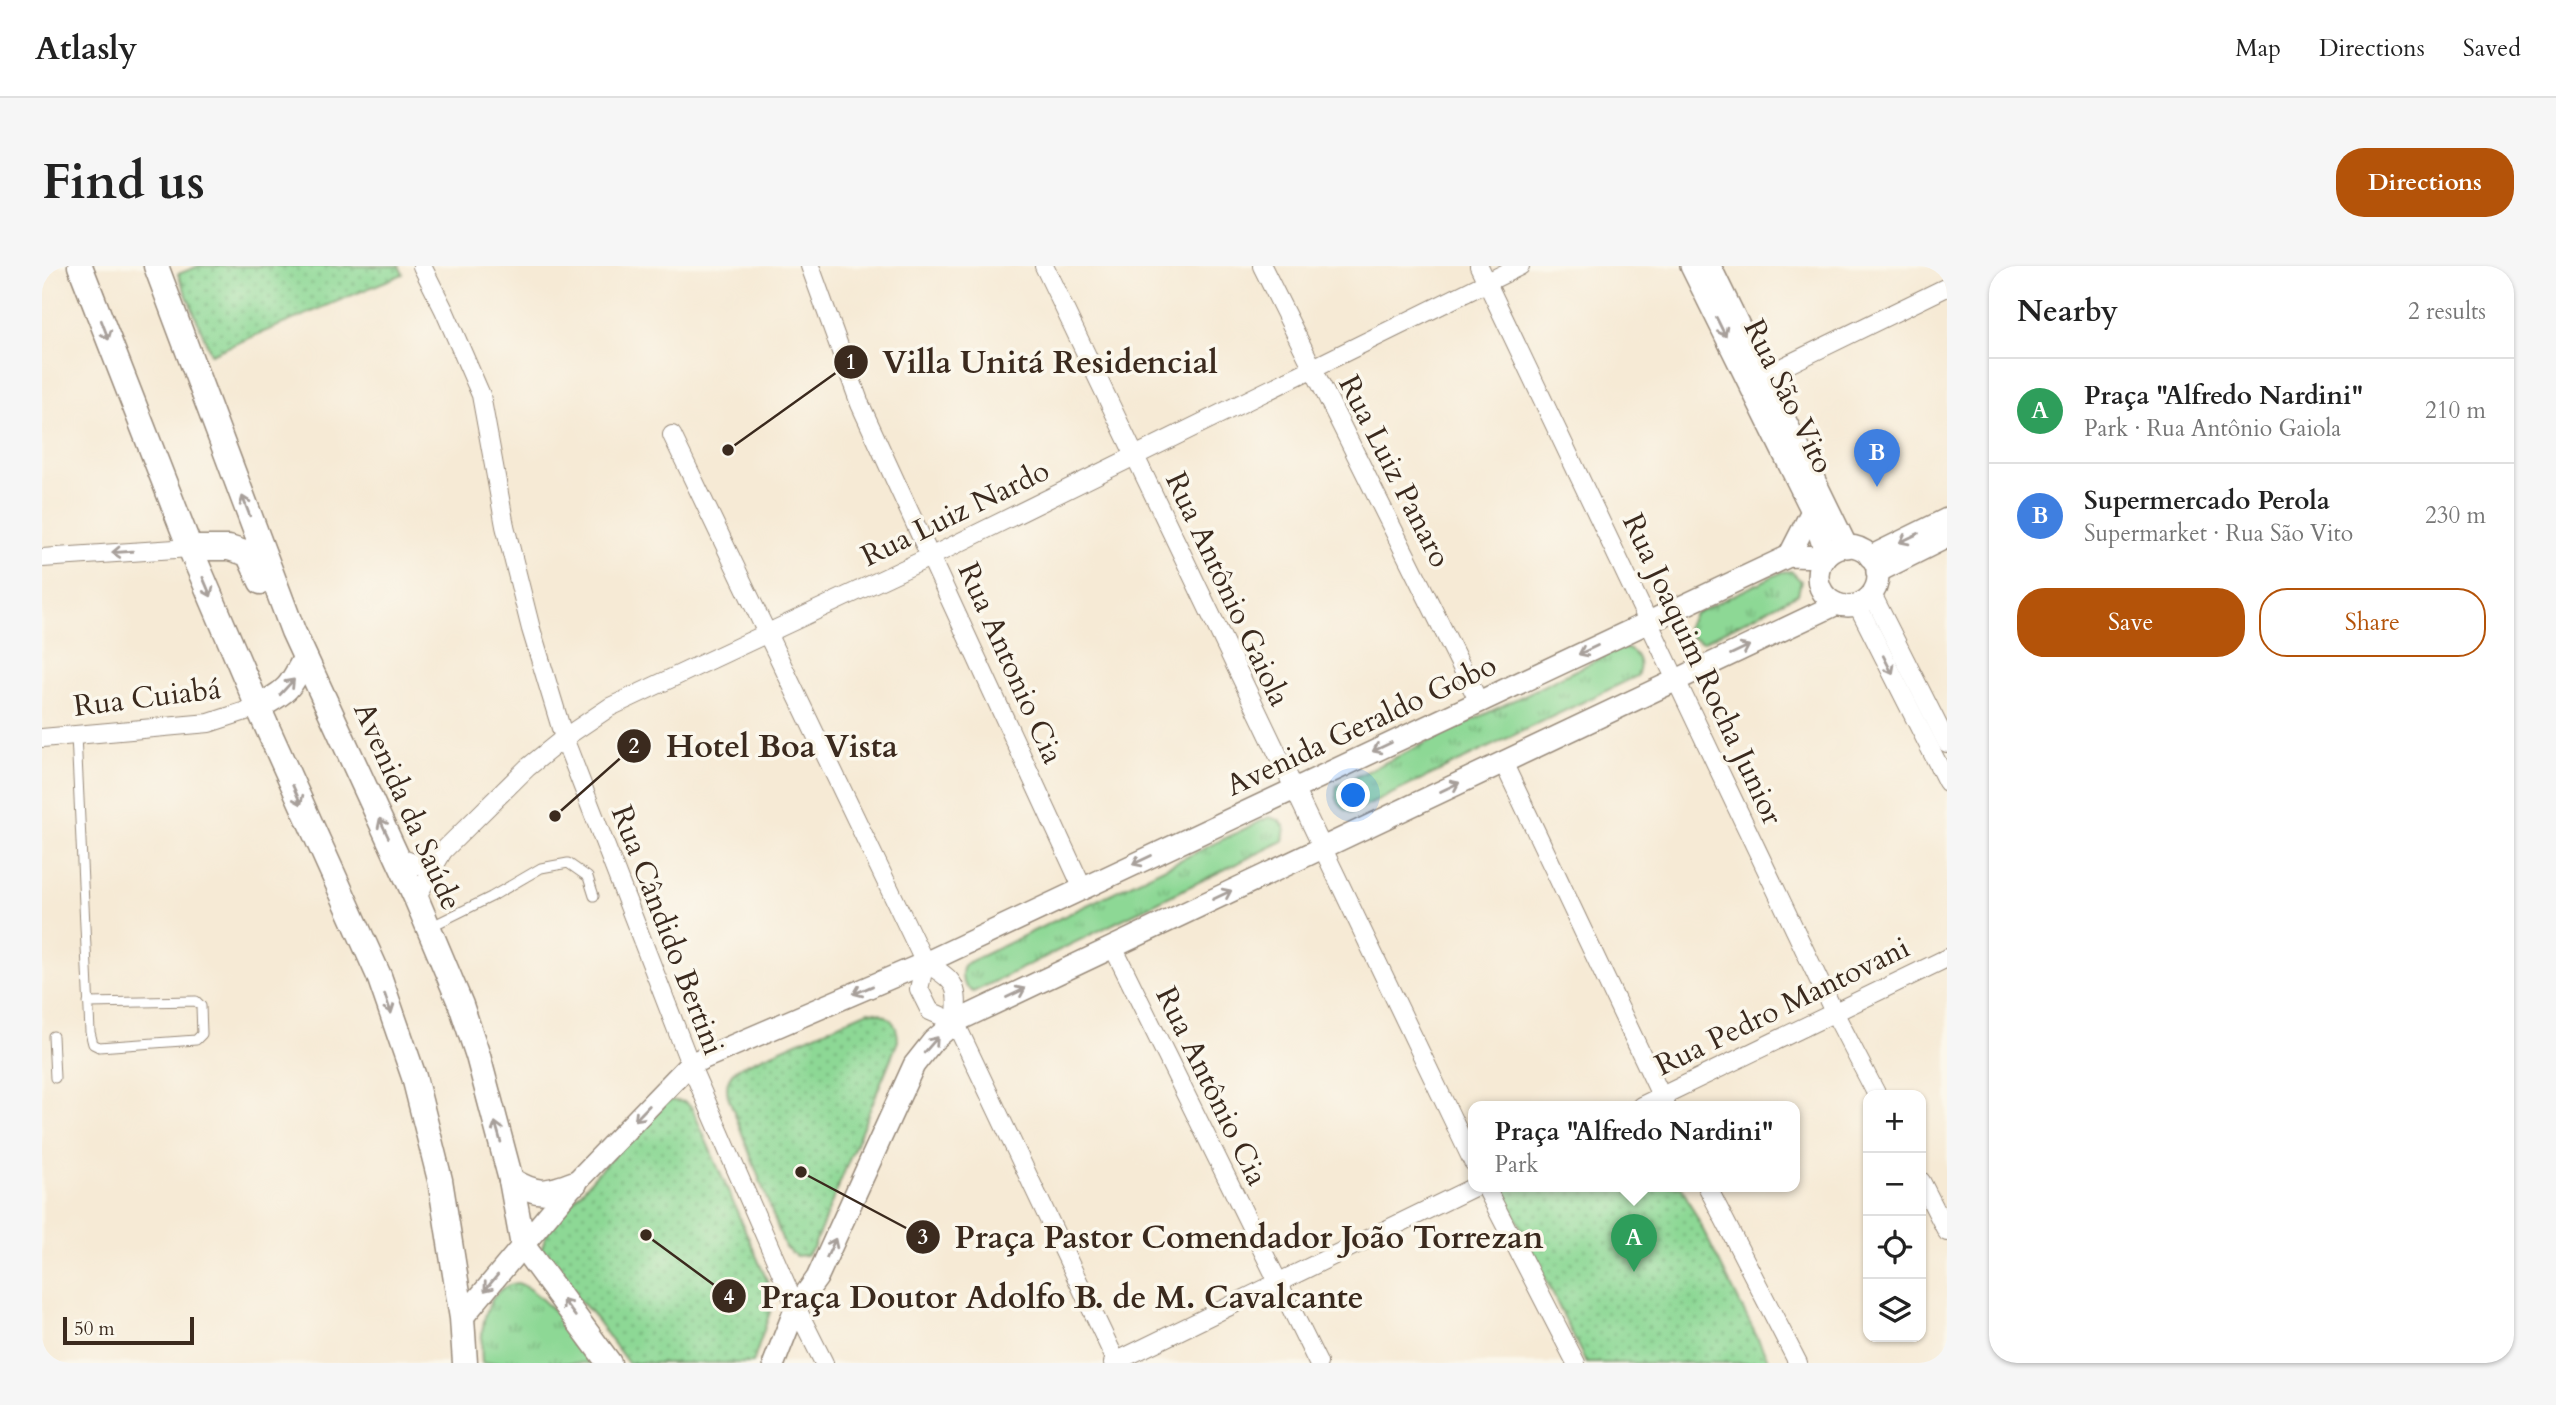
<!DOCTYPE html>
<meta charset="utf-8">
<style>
:root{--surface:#fff;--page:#f6f6f6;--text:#222;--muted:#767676;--line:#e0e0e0;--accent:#b45309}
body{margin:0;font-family:Cardo,serif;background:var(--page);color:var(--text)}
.controls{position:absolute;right:21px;bottom:21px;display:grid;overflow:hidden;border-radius:14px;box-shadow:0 2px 5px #0004}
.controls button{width:63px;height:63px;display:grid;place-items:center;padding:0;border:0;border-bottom:2px solid var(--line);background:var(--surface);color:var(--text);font:35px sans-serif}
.scale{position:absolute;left:21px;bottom:18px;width:131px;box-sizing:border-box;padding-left:7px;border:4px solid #3b2a1e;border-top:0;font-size:19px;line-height:24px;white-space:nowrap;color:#3b2a1e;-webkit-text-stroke:5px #fbf7ec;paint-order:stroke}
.you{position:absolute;left:1312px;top:530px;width:24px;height:24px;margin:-18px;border:5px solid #fff;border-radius:50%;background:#1a73e8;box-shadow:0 0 0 10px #1a73e833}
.badge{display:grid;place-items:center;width:46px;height:46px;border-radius:50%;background:var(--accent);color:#fff;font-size:23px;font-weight:700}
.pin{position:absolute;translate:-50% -58px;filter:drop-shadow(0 2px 4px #0008)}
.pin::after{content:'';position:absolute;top:37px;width:24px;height:21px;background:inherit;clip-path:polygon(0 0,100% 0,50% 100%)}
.popup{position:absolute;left:1426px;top:835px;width:332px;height:91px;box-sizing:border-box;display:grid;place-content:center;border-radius:14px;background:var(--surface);filter:drop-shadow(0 2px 5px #0005);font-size:23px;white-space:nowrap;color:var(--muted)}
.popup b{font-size:26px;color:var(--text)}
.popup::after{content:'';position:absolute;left:50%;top:100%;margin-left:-14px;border:14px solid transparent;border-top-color:var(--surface)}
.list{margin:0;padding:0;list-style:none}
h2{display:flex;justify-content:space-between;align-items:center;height:91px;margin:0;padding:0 28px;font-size:30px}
h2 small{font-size:23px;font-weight:400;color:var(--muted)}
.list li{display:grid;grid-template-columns:46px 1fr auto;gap:21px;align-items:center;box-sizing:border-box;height:105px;padding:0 28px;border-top:2px solid var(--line)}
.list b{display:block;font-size:26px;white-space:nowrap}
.list p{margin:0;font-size:23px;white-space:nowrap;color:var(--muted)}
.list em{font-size:23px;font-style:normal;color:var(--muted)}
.actions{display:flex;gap:14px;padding:21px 28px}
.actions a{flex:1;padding:16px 0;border:2px solid var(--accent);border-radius:28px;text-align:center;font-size:24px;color:var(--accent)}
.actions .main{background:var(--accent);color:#fff}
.icon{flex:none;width:38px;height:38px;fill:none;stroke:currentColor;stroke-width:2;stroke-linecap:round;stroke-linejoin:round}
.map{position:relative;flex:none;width:1905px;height:1097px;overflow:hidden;border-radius:28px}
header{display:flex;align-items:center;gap:42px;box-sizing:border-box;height:98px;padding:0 35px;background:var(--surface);border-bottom:2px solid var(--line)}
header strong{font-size:33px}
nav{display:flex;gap:38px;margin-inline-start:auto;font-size:24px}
.intro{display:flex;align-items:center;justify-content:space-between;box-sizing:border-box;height:168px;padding:0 42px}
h1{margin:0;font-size:49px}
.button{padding:18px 32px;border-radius:28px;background:var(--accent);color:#fff;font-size:24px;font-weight:700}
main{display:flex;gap:42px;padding:0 42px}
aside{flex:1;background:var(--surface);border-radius:28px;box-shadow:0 2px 5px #0004}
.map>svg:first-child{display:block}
.grass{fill:url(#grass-tufts);stroke:#64815a;stroke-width:2}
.park{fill:url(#park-dots);stroke:#64815a;stroke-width:2}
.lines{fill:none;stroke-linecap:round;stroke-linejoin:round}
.service-casing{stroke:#988a7a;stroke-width:11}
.minor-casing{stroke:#988a7a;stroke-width:20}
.tertiary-casing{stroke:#988a7a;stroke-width:24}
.secondary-casing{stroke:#988a7a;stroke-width:27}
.service{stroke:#fff;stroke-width:9}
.minor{stroke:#fff;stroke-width:18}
.tertiary{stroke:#fff;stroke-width:21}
.secondary{stroke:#fff;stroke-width:24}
.oneway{stroke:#a79f9a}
.labels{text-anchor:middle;stroke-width:7;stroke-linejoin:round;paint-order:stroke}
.street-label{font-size:30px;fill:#3b2a1e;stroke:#fbf7ec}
.leader{fill:none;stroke:#3b2a1e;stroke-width:2.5}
.callout-dot{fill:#3b2a1e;stroke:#fbf7ec;stroke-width:2.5}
.mark-label{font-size:21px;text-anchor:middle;font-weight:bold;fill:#fff}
.callout-label{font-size:32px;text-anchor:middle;font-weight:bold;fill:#3b2a1e;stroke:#fbf7ec;stroke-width:7;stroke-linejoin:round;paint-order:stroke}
</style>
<header>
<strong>Atlasly</strong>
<nav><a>Map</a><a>Directions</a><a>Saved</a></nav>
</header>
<div class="intro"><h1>Find us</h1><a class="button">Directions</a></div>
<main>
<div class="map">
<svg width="1905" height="1097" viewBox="0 0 1905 1097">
<defs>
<pattern id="grass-tufts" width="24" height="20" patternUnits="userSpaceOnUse" patternTransform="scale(1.75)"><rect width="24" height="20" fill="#8dd895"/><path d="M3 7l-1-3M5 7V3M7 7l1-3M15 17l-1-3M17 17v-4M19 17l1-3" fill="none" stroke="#74af79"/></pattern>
<pattern id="park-dots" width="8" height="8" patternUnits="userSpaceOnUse" patternTransform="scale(1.75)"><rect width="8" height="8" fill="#8dd895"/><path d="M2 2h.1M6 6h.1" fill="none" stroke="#74af79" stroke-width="1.8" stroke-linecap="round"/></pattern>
</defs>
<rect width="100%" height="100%" fill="#fbf7ec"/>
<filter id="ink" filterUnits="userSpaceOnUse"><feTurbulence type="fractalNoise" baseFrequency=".0143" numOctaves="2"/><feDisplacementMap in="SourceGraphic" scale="14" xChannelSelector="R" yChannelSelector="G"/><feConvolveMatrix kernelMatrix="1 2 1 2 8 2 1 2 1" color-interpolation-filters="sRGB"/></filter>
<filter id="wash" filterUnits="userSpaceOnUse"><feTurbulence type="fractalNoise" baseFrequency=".00686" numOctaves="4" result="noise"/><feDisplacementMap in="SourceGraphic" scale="28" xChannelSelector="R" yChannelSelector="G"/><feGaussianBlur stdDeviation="1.57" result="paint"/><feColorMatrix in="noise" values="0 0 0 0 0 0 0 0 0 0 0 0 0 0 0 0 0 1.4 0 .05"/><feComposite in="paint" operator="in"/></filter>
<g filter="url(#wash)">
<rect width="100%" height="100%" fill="#f6ead5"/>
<g class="grass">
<polygon points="1749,305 1759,315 1756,328 1661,376 1648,370 1645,361 1652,348 1740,306"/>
<path d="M 1583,382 C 1596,386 1601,398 1595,410 L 1310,547 C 1298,542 1292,533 1295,520 L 1577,383 Z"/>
<path d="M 1227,551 L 1237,554 L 1243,561 L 1241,575 L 931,726 C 920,719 917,709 923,698 Z"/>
<path d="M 475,1017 C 497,1022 540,1077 554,1097 L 440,1097 C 438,1069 440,1022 475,1017 Z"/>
</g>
<g class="park">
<polygon points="157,0 357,0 361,8 169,88 136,8"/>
<path d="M 826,745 C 845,746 856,756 856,775 L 771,982 L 764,989 L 754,990 L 743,981 L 686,830 C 683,816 687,807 700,800 Z"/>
<polygon points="625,834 643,836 650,842 727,1019 729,1043 711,1097 586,1097 548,1045 505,1004 499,984 506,964 616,837"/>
<polygon points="1459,920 1639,920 1728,1097 1544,1097"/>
</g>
</g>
<g filter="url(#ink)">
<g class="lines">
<g class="service-casing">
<g id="service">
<polyline points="34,469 48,766 51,778 57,781 154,774 160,768 159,740 154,735 46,737"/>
<polyline points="388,661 449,631 499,602 526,597 546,611 552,630"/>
<polyline points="11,770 13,812"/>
</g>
</g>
<g class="minor-casing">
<g id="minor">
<polyline points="380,0 402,44 439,129 463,260 489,363 522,472 648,798 754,1041 782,1097"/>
<polyline points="768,0 818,138 1041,623"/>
<polyline points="1002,0 1431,896"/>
<polyline points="1220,0 1437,436"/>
<polyline points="1437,0 1792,746 1835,829"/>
<polyline points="1710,116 1905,21"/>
<path d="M 630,169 L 883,697 C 914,714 918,721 913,756 L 1075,1097"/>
<polyline points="0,292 148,282"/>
<polyline points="1830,328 1905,477"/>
<polyline points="1815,338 1905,516"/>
<polyline points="0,472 167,457 216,441"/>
<polyline points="1461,496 1624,840"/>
<polyline points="355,591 377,599 401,585"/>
<polyline points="374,632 401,585 485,502 522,472 568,441 890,290 1478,0"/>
<polyline points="1071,681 1276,1097"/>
<polyline points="883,697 877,723 888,745 913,756"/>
<polyline points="1599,840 1905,692"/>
<polyline points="1879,915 1905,966"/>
<polyline points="1443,920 1534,1097"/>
<polyline points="1665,920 1756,1097"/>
<polyline points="1071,1097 1434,920"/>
</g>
</g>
<g class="tertiary-casing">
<g id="tertiary">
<polyline points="1649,0 1770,245 1784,289"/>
<polyline points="1668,0 1805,281"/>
<circle cx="1806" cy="310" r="30"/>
<polyline points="1747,290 1770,245"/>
<polyline points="1828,291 1905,253"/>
<polyline points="1835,306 1905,271"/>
<polyline points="420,1052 533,917 648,798 883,697 1747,290 1783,291"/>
<polyline points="732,1097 754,1041 775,1012 872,799 891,775 913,756 1795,338"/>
</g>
</g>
<g class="secondary-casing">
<g id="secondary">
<polyline points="38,0 148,282 216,441 337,710 372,811 398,914 420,1052 423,1097"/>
<polyline points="114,0 251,365 374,632 419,739 436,790 469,914 481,980 567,1097"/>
<polyline points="148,282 187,282 206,288 219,316"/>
<path d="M 216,441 C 246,425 248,422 263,392"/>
<path d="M 469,914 C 496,930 504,928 533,917"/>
</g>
</g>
<use href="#service" class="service"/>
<use href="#minor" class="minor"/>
<use href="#tertiary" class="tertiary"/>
<use href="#secondary" class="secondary"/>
</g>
<defs><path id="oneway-shaft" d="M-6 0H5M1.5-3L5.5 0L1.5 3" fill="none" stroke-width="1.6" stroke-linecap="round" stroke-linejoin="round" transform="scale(1.75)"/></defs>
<g class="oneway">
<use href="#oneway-shaft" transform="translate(1679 61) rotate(64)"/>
<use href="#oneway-shaft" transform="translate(63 64) rotate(69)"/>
<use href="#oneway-shaft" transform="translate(204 240) rotate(-111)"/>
<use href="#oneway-shaft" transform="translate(1867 272) rotate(154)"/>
<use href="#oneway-shaft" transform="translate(80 286) rotate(176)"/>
<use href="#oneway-shaft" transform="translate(165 321) rotate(67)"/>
<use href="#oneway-shaft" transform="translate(1546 384) rotate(155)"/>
<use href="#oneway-shaft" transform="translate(1698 384) rotate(-25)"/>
<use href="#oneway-shaft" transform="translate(1846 399) rotate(63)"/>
<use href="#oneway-shaft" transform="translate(245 421) rotate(-47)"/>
<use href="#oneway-shaft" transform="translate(1340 481) rotate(155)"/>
<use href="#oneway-shaft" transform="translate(1408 521) rotate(-25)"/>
<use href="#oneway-shaft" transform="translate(255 529) rotate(66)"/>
<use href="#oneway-shaft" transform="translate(342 562) rotate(-115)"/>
<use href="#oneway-shaft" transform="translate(1100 594) rotate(155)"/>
<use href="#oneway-shaft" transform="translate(1180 629) rotate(-25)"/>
<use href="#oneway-shaft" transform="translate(821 724) rotate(157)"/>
<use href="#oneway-shaft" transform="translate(974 727) rotate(-25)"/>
<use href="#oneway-shaft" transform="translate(346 738) rotate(71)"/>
<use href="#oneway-shaft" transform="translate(889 779) rotate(-49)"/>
<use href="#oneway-shaft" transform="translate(600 847) rotate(134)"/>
<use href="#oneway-shaft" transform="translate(456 866) rotate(-106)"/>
<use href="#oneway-shaft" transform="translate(789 982) rotate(-65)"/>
<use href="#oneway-shaft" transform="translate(449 1017) rotate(130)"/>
<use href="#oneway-shaft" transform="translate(527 1042) rotate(-127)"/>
</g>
</g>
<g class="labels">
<g class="street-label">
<text transform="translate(1747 130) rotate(64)" y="10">Rua São Vito</text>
<text transform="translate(1353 205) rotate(63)" y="10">Rua Luiz Panaro</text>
<text transform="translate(913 247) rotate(-26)" y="10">Rua Luiz Nardo</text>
<text transform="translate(1186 323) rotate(65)" y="10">Rua Antônio Gaiola</text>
<text transform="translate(969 397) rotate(66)" y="10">Rua Antonio Cia</text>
<text transform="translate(1661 403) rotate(65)" y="10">Rua Joaquim Rocha Junior</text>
<text transform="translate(105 431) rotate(-7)" y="10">Rua Cuiabá</text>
<text transform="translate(1319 459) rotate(-25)" y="10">Avenida Geraldo Gobo</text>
<text transform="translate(366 540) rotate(66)" y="10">Avenida da Saúde</text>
<text transform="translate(626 664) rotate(69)" y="10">Rua Cândido Bertini</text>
<text transform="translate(1740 740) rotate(-26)" y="10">Rua Pedro Mantovani</text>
<text transform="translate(1170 820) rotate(64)" y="10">Rua Antônio Cia</text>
</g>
</g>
<path class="leader" d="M686 184L809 96M513 550L592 480M759 906L881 971M604 969L687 1030"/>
<g class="callout-dot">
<circle cx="686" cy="184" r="7"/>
<circle cx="513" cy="550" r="7"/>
<circle cx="759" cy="906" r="7"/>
<circle cx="604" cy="969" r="7"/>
<circle cx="809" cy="96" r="18"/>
<circle cx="592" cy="480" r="18"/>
<circle cx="881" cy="971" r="18"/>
<circle cx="687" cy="1030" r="18"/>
</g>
<g class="mark-label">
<text x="809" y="103">1</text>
<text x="592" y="487">2</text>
<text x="881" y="978">3</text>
<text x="687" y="1038">4</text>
</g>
<g class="callout-label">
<text x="1008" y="107">Villa Unitá Residencial</text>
<text x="740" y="491">Hotel Boa Vista</text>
<text x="1207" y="982">Praça Pastor Comendador João Torrezan</text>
<text x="1020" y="1042">Praça Doutor Adolfo B. de M. Cavalcante</text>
</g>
</svg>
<div class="controls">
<button>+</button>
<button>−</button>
<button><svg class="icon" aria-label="locate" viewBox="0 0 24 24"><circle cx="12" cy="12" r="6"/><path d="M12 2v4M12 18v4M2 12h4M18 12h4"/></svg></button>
<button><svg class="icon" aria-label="layers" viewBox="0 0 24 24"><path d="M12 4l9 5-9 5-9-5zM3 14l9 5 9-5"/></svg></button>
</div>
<div class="scale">50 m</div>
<div class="you"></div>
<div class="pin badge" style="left:1592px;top:1006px;background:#2e9e5b">A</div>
<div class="popup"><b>Praça &quot;Alfredo Nardini&quot;</b>Park</div>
<div class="pin badge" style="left:1835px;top:221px;background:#3f7fe0">B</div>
</div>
<aside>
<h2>Nearby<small>2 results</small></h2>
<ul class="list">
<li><span class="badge" style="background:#2e9e5b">A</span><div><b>Praça &quot;Alfredo Nardini&quot;</b><p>Park · Rua Antônio Gaiola</p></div><em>210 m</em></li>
<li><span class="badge" style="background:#3f7fe0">B</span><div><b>Supermercado Perola</b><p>Supermarket · Rua São Vito</p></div><em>230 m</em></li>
</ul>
<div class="actions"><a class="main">Save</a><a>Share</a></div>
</aside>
</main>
